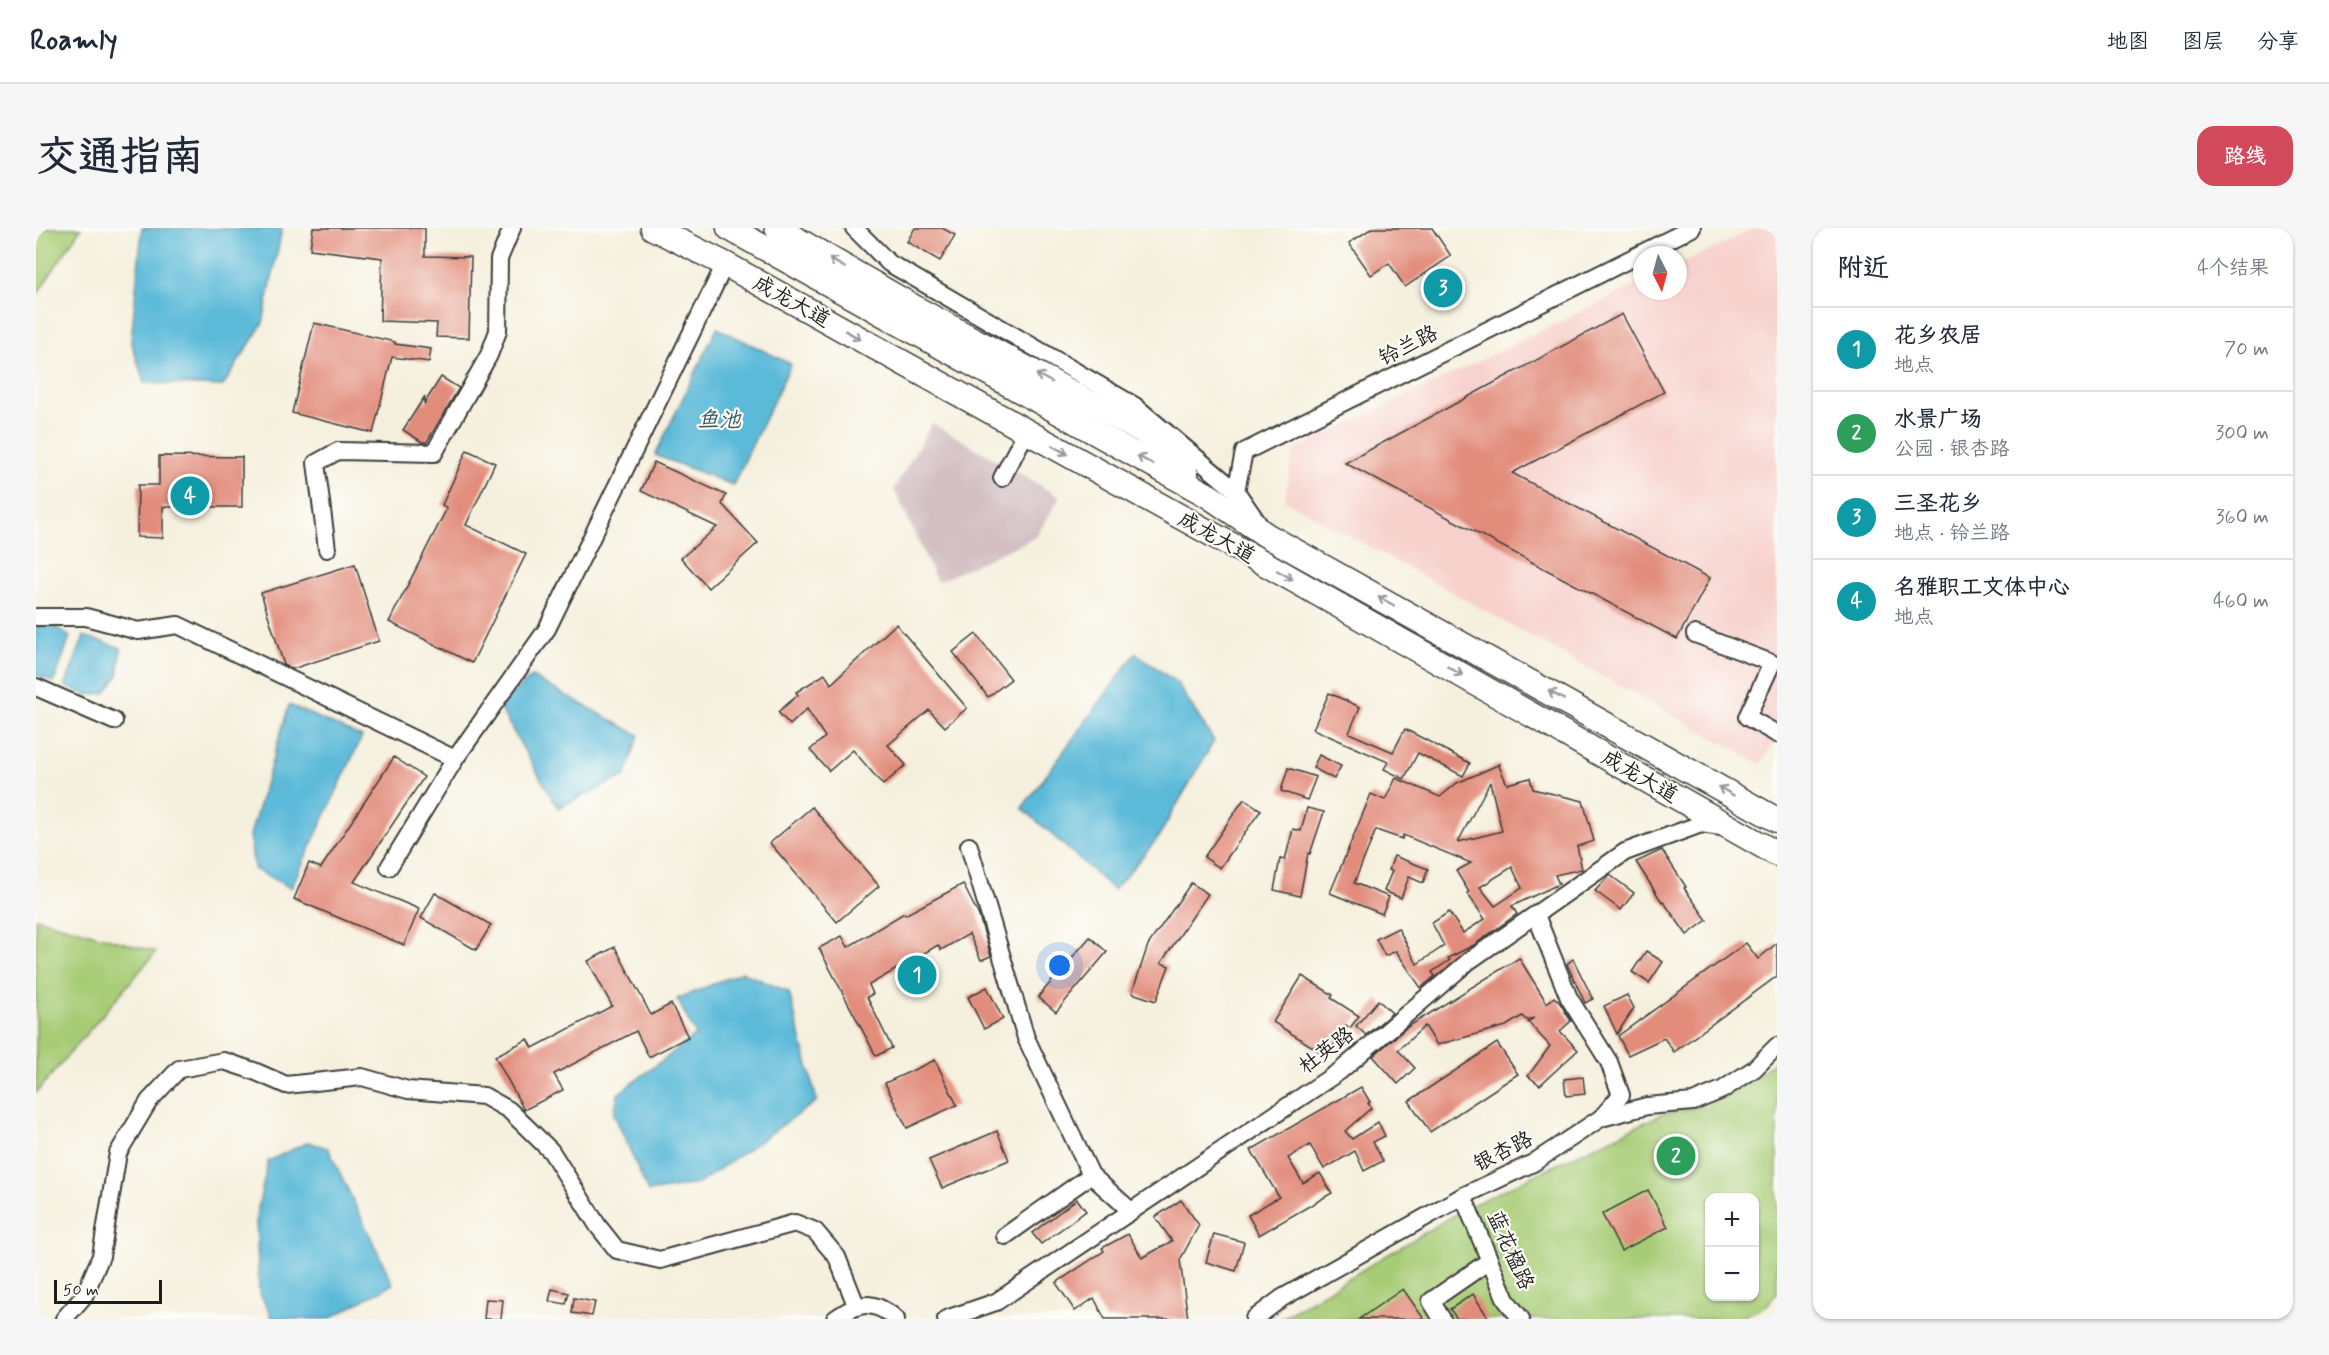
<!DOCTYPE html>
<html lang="zh">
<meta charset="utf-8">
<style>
:root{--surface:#fff;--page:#f6f6f7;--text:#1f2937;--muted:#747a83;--line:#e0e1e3;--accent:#d1495b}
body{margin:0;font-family:Mynerve,"LXGW WenKai TC",sans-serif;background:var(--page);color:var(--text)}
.controls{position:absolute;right:18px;bottom:18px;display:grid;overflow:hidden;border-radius:12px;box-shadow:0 2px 4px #0004}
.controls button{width:54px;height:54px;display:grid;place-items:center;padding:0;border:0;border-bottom:2px solid var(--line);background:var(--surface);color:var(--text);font:30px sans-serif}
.compass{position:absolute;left:1597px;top:18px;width:54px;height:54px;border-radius:50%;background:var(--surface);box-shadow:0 2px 4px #0004;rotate:174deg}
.scale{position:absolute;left:18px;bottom:15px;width:108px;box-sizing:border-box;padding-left:6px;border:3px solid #1c1c1c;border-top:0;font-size:16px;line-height:21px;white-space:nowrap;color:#1c1c1c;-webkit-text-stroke:4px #fdfcf7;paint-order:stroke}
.you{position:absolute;left:1024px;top:738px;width:21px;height:21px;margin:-15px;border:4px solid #fff;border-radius:50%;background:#1a73e8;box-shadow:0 0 0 9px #1a73e833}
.badge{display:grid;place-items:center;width:39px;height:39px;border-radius:50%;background:var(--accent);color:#fff;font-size:20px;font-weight:700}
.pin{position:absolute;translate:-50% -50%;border:3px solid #fff;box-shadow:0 2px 6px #0006}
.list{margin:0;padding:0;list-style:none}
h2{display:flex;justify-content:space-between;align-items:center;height:78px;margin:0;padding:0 24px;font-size:26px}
h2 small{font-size:20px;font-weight:400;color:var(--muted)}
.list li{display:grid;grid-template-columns:39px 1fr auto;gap:18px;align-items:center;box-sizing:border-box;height:84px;padding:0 24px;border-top:2px solid var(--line)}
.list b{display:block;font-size:22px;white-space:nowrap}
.list p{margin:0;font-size:20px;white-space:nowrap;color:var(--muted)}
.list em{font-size:20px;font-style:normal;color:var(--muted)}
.map{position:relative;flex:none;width:1741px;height:1091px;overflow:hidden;border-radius:18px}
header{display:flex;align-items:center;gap:36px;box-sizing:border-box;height:84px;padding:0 30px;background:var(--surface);border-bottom:2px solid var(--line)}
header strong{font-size:28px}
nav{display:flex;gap:33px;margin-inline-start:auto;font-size:21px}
.intro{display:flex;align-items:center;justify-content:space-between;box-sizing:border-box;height:144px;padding:0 36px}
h1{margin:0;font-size:42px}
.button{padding:15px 27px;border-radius:18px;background:var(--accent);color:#fff;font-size:21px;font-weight:700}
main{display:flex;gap:36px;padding:0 36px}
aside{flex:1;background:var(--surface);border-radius:18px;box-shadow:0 2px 4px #0004}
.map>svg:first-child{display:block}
.built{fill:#f7d0cc}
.industrial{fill:#d2bec3}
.green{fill:#a7cc76;stroke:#627449;stroke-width:1.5;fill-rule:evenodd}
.water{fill:#5bbad9;stroke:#3c6b7a;stroke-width:1.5}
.building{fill:#e28c7b;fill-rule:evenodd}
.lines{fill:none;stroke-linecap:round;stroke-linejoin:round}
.minor-casing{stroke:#3d3c39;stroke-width:20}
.highway-casing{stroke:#3d3c39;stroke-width:27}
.minor{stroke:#fff;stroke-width:16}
.highway{stroke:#fff;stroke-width:24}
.oneway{stroke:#999}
.labels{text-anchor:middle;stroke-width:4.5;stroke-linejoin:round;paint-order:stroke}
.street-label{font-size:21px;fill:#1c1c1c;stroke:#fdfcf7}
.water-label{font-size:22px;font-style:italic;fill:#355b68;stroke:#fdfcf7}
</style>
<header>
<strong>Roamly</strong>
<nav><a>地图</a><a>图层</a><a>分享</a></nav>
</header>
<div class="intro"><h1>交通指南</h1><a class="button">路线</a></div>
<main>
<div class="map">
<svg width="1741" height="1091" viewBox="0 0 1741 1091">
<rect width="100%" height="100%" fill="#fdfcf7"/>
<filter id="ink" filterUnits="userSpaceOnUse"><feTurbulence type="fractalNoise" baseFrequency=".0167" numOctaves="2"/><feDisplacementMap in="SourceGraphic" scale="12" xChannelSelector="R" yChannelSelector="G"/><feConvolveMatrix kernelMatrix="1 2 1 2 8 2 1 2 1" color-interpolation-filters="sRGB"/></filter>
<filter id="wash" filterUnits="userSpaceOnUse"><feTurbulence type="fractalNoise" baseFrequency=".008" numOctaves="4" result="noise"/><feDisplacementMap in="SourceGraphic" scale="24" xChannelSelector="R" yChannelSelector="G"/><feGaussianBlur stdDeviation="1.35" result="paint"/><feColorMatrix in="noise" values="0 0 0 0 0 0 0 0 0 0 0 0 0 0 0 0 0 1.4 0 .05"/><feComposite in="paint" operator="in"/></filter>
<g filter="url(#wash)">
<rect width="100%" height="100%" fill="#f5f0de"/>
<polygon class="built" points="1719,0 1739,0 1741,6 1741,509 1725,536 1249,272 1257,223 1606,54 1606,63 1642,63 1642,37"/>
<polygon class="industrial" points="896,195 1024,269 1000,309 901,354 858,261"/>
<g class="green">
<polygon points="0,0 45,0 0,68"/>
<polygon points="0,690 120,724 0,865"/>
<path d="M 1741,830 L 1741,1065 L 1731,1077 L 1703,1091 L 1244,1091 L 1430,980 L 1626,886 L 1671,877 L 1719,851 ZM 1674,970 L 1718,970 L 1718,1068 L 1674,1068 Z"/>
</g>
<g class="water">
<polygon points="106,0 246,1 227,95 187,158 108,155 95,113"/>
<polygon points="681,100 755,136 697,257 619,227"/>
<polygon points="17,397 34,409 18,454 0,447 0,398"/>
<polygon points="48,408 85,420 82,448 69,465 51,467 29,458"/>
<polygon points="1100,425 1141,455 1178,513 1121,611 1078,662 986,580"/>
<polygon points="496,449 603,507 589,548 522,580 462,477"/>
<polygon points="253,477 326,509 255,660 218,641 214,607"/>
<polygon points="706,744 753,764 781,873 662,956 612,964 578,886 582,866 660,807 641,771"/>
<polygon points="272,914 292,920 357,1056 293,1091 237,1091 223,1064 220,990 232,933"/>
</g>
<g id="blocks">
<g class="building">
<polygon points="277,0 389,0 389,28 435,29 433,110 400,109 401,95 344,93 346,30 274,21"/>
<polygon points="879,0 906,0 919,7 904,33 871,14"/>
<polygon points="1336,0 1396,0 1415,28 1369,59 1353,35 1335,47 1313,15"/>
<polygon points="1586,86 1628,164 1476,245 1674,350 1641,411 1309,235"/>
<polygon points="278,95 359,114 359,116 395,121 393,134 356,129 337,205 256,185"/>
<polygon points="405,149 423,160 391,214 386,214 367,202 389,168 388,176"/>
<polygon points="431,222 459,235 430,297 490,326 436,435 353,394 411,280 406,277"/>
<polygon points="123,228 206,229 206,279 127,279 127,310 101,309 102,257 123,257"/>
<polygon points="618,234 690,267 686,276 722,315 672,360 645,330 681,299 605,263"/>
<polygon points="319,336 343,413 256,441 248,437 225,365"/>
<polygon points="860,396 931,480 909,499 893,482 852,517 870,537 847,557 817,522 793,543 774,522 789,509 771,481 754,497 742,484 762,467 760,464 789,446 795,456"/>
<polygon points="940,406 975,451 952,469 917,424"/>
<polygon points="1293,465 1324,479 1313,505 1357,524 1369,501 1434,535 1427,548 1382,525 1368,551 1348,541 1352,534 1277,501"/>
<polygon points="1283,527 1305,538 1298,551 1277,540"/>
<polygon points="358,529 388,549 318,654 383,681 368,717 258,671 273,635 285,640"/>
<path d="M 1464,536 L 1463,538 L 1471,556 L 1494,550 L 1497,561 L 1547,573 L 1558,613 L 1541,618 L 1546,641 L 1519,647 L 1523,656 L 1476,678 L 1481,686 L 1438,717 L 1412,730 L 1414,732 L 1396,744 L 1399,748 L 1385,760 L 1360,723 L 1349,728 L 1340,711 L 1362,700 L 1381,736 L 1408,718 L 1396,695 L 1413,684 L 1427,705 L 1449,691 L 1431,665 L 1433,664 L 1420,643 L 1435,635 L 1367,607 L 1366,611 L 1340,602 L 1318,655 L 1353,669 L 1346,686 L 1294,665 L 1335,566 L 1349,572 L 1360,550 L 1404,569 L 1421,555 ZM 1454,554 L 1466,603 L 1422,614 ZM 1476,639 L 1486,660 L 1459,678 L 1444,659 Z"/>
<polygon points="1252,540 1280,549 1271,572 1245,563"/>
<polygon points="1208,571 1225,582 1184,640 1168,629"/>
<polygon points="776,579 843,658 801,694 734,615"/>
<polygon points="1271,580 1288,584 1274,626 1272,625 1264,668 1238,662 1244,631 1249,632 1257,601 1265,603"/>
<polygon points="1626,622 1650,659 1648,660 1671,692 1651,707 1627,673 1626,674 1600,634"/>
<polygon points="1358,628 1392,641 1387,655 1373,649 1365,670 1348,663 1356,643 1353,642"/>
<polygon points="1574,647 1598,665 1585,682 1559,663"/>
<polygon points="1155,655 1172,666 1125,735 1133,738 1120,773 1096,765 1112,717"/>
<polygon points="927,656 943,688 955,728 945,732 933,706 905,722 902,717 833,757 837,766 831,769 856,820 840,828 783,720 806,708 812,719 868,685 869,687"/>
<polygon points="399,665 455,697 440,722 385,690"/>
<polygon points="1054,709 1071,724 1020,784 1002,769"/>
<polygon points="1710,715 1722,731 1741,715 1741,748 1638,824 1628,810 1592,827 1582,808"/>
<polygon points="579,719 615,787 635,776 652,809 613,829 600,803 518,846 527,862 488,882 459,828 492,811 497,820 576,778 552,733"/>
<polygon points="1610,723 1627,734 1613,755 1596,744"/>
<polygon points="1483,730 1511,775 1518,769 1524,775 1535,793 1524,803 1542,822 1504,857 1492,848 1514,818 1492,794 1498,790 1490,792 1486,788 1470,798 1401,817 1389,798 1362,822 1379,840 1362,856 1337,828 1370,800"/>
<polygon points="1537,731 1557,771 1549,775 1531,736"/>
<polygon points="1266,748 1297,767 1295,770 1323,788 1314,800 1310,797 1291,828 1237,794"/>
<polygon points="951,759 967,791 948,801 932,769"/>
<polygon points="1591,767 1598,780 1581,806 1568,778"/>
<polygon points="1342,772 1356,785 1330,807 1320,798"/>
<polygon points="1461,815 1482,846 1394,904 1373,873"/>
<polygon points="899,832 921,877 871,900 849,855"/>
<polygon points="1547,849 1549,866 1530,868 1528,851"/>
<polygon points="1325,859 1334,874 1332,875 1335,880 1309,903 1316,911 1342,894 1349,908 1337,914 1347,933 1328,943 1319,923 1288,941 1274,917 1252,930 1267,955 1284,945 1296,965 1223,1007 1212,987 1243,969 1215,922"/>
<polygon points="961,903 973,932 906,960 893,932"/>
<polygon points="1612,962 1632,999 1585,1023 1566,986"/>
<polygon points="1041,971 1050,983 1005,1016 996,1005"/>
<polygon points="1145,972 1163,997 1144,1032 1152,1091 1069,1091 1058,1070 1039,1083 1020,1055 1068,1023 1066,1020 1092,1006 1106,1030 1136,1013 1119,989"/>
<polygon points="1178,1006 1208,1014 1200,1043 1170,1034"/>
<polygon points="516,1061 533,1065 530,1076 513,1073"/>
<polygon points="1367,1061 1388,1091 1323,1091"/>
<polygon points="1437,1066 1453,1091 1421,1091 1414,1081"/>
<polygon points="538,1070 559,1074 556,1088 536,1085"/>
<polygon points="450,1071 467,1072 465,1091 448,1091"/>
</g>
</g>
</g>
<g filter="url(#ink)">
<use href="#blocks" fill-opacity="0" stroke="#3d3c39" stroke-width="1.5"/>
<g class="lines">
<g class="minor-casing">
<g id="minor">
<polyline points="818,0 853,35 1099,178 1200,263 1224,298"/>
<polyline points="966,250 990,204"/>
<polyline points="1200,263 1208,224 1656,0"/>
<polyline points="291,321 280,235 302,223 398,225 453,127 462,103 463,31 476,0"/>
<polyline points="0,389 50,389 102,403 142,397 419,531 511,401 689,36"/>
<polyline points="1659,406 1736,435 1711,489 1741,506"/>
<polyline points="0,459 78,493"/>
<polyline points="933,618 990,810 1055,947 1095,983"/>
<polyline points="353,639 419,531"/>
<polyline points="1500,687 1533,770 1573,834 1585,867 1565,890"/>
<polyline points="1427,968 1470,1072 1485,1091"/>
<polyline points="969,1008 1055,947"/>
<polyline points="28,1091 48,1068 65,1028 82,925 113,873 143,841 188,833 218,843 250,857 326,849 372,862 448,868 473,882 515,923 562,998 581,1022 624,1032 759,995 779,1003 801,1029 820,1077"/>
<path d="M 799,1091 C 822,1074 837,1071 860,1091"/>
<polyline points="910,1091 960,1074 1304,843 1433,733 1589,624 1665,596 1685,599"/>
<polyline points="1218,1091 1246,1070 1427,968 1497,935 1565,890 1611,878 1657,874 1686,862 1718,841 1741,818"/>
<polyline points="1406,1091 1395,1073 1453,1033"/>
</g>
</g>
<g class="highway-casing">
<g id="highway">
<polyline points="617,0 689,36 1235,339 1741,626"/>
<polyline points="693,0 1173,268 1230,307 1741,592"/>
<polyline points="741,0 881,81 1108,204 1150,246"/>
</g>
</g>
<use href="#minor" class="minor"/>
<use href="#highway" class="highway"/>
</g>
<defs><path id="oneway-shaft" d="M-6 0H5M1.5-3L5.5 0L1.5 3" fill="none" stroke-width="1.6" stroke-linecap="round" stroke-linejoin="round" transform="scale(1.5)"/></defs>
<g class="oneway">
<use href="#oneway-shaft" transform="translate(801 35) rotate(-150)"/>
<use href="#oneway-shaft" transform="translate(817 107) rotate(29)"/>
<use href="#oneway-shaft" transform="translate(1008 150) rotate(-152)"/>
<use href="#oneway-shaft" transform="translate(1024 222) rotate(29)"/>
<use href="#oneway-shaft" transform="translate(1109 232) rotate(-151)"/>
<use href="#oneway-shaft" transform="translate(1249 347) rotate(30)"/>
<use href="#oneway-shaft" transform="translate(1350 373) rotate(-151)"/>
<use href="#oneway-shaft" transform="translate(1419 443) rotate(30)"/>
<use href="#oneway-shaft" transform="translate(1520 467) rotate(-151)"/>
<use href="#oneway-shaft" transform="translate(1690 563) rotate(-150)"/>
</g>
</g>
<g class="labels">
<g class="street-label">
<text transform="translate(756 73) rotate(29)" y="7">成龙大道</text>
<text transform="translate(1372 117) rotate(-27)" y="7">铃兰路</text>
<text transform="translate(1181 309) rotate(29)" y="7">成龙大道</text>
<text transform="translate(1604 548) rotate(30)" y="7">成龙大道</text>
<text transform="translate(1290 822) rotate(-37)" y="7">杜英路</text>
<text transform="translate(1467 923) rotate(-27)" y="7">银杏路</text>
<text transform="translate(1475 1022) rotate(66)" y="7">蓝花楹路</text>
</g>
<g class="water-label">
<text x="683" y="199">鱼池</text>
</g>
</g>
</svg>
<div class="controls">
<button>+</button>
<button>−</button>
</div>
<svg class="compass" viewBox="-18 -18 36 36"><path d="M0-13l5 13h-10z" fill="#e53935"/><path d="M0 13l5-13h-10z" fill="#747a83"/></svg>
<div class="scale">50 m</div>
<div class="you"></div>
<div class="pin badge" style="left:881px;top:747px;background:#0f9aa8">1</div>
<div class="pin badge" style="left:1640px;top:928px;background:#2e9e5b">2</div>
<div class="pin badge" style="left:1407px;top:60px;background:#0f9aa8">3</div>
<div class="pin badge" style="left:154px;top:268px;background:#0f9aa8">4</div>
</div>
<aside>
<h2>附近<small>4个结果</small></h2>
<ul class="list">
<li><span class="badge" style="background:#0f9aa8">1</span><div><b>花乡农居</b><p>地点</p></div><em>70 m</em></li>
<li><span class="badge" style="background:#2e9e5b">2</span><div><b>水景广场</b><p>公园 · 银杏路</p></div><em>300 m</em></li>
<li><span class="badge" style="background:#0f9aa8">3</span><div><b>三圣花乡</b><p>地点 · 铃兰路</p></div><em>360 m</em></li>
<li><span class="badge" style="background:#0f9aa8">4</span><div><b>名雅职工文体中心</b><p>地点</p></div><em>460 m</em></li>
</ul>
</aside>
</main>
